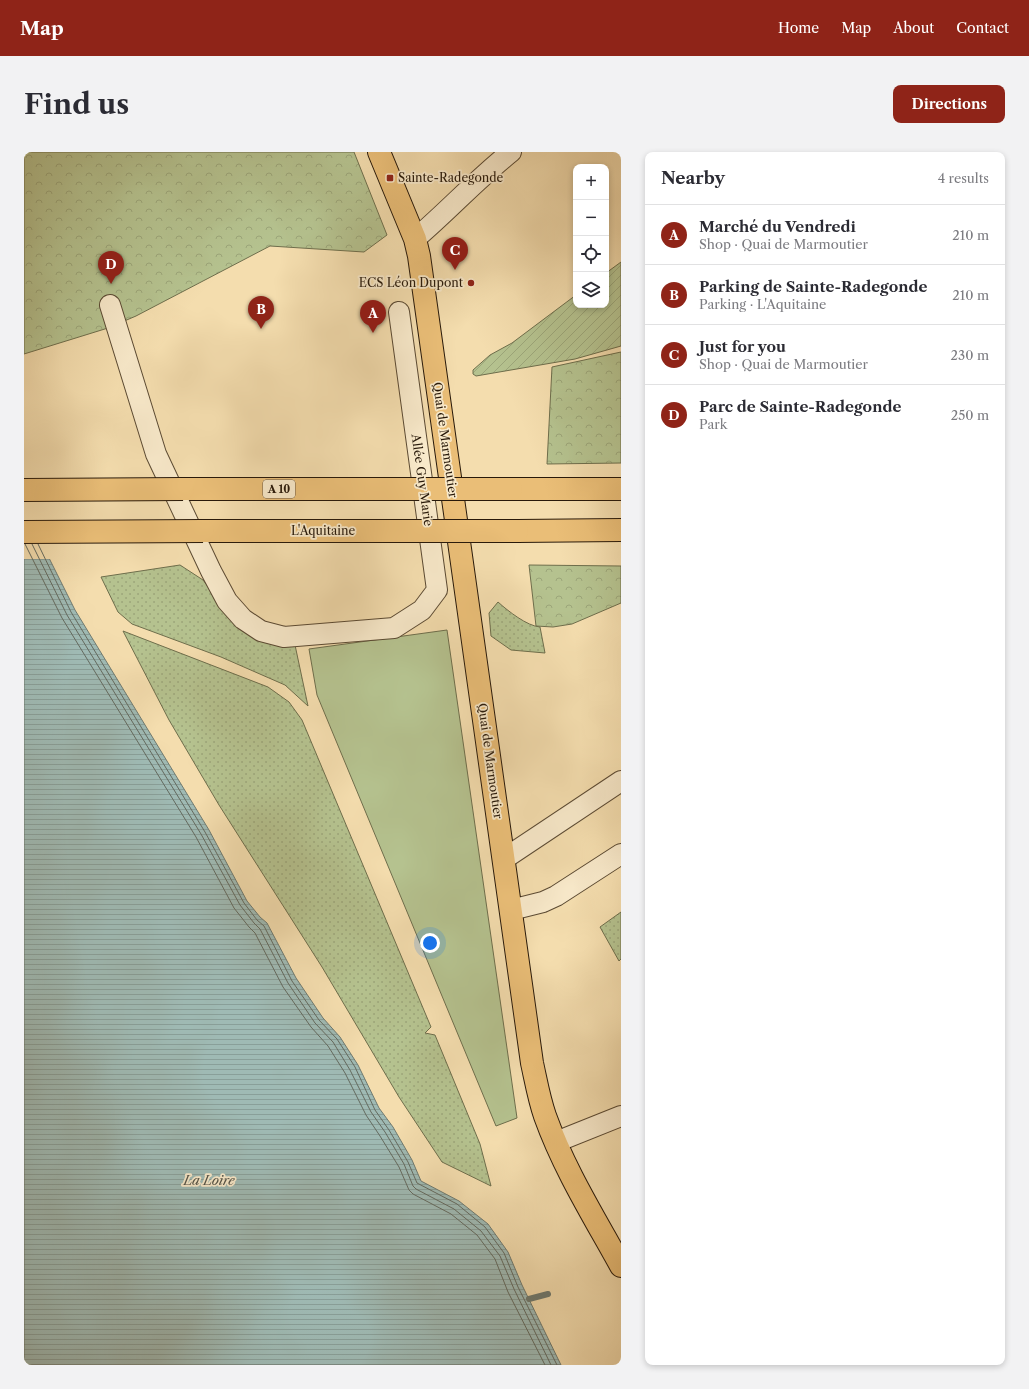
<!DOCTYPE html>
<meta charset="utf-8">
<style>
:root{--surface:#fff;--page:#f2f2f3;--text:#2b2b33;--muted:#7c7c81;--line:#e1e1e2;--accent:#8f2418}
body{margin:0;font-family:"Libre Caslon Text",serif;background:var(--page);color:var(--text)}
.controls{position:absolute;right:12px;top:12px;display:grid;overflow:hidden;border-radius:8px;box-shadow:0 2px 6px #0003}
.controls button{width:36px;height:36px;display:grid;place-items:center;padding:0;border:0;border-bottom:1px solid var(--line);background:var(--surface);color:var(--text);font:20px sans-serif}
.you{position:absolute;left:406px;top:791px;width:14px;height:14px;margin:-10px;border:3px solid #fff;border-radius:50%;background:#1a73e8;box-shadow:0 0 0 6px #1a73e833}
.badge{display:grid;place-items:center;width:26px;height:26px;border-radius:50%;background:var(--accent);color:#fff;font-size:13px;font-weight:700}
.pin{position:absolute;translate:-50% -33px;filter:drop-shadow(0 1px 2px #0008)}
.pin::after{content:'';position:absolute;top:21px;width:14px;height:12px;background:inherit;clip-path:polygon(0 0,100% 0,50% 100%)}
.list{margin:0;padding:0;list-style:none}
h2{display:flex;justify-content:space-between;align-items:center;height:52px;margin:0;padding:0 16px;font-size:17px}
h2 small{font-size:13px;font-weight:400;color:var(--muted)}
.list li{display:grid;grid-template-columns:26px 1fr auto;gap:12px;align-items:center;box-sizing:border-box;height:60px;padding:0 16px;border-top:1px solid var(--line)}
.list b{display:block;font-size:15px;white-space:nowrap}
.list p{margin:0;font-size:13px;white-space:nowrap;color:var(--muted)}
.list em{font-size:13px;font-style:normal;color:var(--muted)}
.icon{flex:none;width:22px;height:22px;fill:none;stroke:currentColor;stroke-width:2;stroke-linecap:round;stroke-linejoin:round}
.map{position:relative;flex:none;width:597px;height:1213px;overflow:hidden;border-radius:8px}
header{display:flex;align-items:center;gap:24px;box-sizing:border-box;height:56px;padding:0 20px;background:var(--accent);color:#fff}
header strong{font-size:19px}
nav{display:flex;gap:22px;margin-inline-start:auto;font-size:14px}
.intro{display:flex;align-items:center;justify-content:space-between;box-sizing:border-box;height:96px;padding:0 24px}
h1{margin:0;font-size:28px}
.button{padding:10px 18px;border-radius:8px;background:var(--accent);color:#fff;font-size:14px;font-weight:700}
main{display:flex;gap:24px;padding:0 24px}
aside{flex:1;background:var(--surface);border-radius:8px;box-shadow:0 2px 6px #0003}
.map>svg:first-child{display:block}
.grass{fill:url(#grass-dots);stroke:#6e6e4c}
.forest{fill:url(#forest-crowns);stroke:#6e6e4c}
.garden{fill:url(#garden-furrows);stroke:#6e6e4c}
.pitch{fill:#b5c28f;stroke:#6e6e4c}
.water{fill:url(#water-rules);stroke:#6f7a70}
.pier{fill:#f4ddae}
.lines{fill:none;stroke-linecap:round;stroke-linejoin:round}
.shore{stroke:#646a5f;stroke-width:1}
.stream{stroke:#6f7a70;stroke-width:6}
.minor-casing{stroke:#5b4a33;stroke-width:22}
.major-casing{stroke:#28190a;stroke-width:24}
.highway-casing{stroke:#28190a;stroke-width:24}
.minor{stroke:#f8e9ca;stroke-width:20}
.major{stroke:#eabe77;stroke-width:22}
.highway{stroke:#eabe77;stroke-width:22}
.highway-bridge-casing{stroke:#28190a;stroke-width:24;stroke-linecap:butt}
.highway-bridge{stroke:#eabe77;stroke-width:22}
.poi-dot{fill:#8f2418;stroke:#f8e9ca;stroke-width:1.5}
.labels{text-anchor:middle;stroke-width:3.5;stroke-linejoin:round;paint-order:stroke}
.shield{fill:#f8e9ca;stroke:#665744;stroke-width:1}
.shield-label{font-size:11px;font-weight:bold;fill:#28190a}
.poi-label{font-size:12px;fill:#28190a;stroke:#f8e9ca;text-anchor:start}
.street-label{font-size:12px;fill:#28190a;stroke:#f8e9ca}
.water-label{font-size:13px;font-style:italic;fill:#525146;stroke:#f8e9ca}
</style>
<header>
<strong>Map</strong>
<nav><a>Home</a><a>Map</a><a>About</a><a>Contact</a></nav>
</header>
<div class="intro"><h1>Find us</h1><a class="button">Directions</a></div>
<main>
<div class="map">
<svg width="597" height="1213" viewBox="0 0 597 1213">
<defs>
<pattern id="grass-dots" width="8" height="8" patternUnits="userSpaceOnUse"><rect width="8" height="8" fill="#b5c28f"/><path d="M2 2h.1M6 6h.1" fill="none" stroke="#9ca67a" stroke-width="1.8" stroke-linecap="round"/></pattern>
<pattern id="forest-crowns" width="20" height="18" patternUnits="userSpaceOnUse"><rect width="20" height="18" fill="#b5c28f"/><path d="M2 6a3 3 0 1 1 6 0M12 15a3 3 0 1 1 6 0" fill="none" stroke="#9ca67a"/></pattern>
<pattern id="garden-furrows" width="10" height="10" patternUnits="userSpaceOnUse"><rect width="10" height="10" fill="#b5c28f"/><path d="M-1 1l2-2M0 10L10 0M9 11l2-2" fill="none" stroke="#9ca67a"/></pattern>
<pattern id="water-rules" width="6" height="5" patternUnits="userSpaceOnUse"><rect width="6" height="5" fill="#9fbab4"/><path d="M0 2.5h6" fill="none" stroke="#899f99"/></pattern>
</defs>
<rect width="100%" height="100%" fill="#f4ddae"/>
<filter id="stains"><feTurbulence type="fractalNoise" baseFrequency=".005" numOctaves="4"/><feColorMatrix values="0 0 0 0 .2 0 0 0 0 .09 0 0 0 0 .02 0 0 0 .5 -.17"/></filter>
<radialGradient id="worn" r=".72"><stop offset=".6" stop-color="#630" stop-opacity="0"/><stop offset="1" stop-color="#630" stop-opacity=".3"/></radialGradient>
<g class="grass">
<polygon points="156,413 179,428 196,450 271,493 284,554 261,533 197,505 108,472 94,460 77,425"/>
<path d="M 474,450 C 484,459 503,474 516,475 L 521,501 L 487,498 L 467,484 L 465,461 Z"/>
<polygon points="99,479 244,535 265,550 278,568 407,875 401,881 411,883 456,992 467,1034 418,1010 375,945 298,815 195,653 145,568"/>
<polygon points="597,760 597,807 595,809 576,775"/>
</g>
<g class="forest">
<polygon points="0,0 330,0 363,83 340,100 246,94 112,164 84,176 0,202"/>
<polygon points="597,200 597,311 523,312 528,215"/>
<polygon points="505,413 597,414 597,451 548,472 529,475 512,474"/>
</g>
<polygon class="garden" points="597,110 597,194 551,207 452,224 449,222 449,218 466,203 488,191 552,143 552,153 582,153 582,121"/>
<polygon class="pitch" points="423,478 493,966 472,974 293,543 285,497"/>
<polygon class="water" points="0,356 51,458 185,678 223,749 236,765 243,771 272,826 299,866 316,885 334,913 355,956 369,975 388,1008 397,1029 435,1049 464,1072 484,1100 498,1133 537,1213 0,1213"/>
<polygon class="pier" points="0,354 2,355 28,407 0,407"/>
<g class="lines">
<g class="shore">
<polyline points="1,392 38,466 172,685 210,756 225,775 231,781 259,835 287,875 304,894 321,921 342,963 356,984 375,1015 385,1038 389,1042 427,1062 453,1083 471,1107 484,1140 521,1213"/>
<polyline points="8,392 43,463 177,682 216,753 230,771 236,777 264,831 291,871 309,890 326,918 347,960 361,980 380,1012 389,1034 392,1037 430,1057 457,1079 476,1104 490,1137 527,1213"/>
<polyline points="14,392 47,460 181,680 220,751 233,768 240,774 268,829 295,868 313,887 331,915 351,958 365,978 384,1010 393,1031 433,1052 461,1075 480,1101 494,1135 533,1213"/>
</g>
<polyline class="stream" points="505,1147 524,1142"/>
<g class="minor-casing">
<g id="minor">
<path d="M 391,87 C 424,59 453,27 487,0"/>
<polyline points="86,153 132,302 187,419 203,449 219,467 237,479 260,485 370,476 398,458 413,438 375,160"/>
<polyline points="480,707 597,629"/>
<polyline points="487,758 519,750 532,744 597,702"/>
<polyline points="532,990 597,964"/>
</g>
</g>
<g class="major-casing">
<path id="major" d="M 355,0 L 391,87 L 395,104 L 508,911 C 512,929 515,947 521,964 C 540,1017 570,1065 597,1114"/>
</g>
<g class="highway-casing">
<g id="highway">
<polyline points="159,337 351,337"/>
<polyline points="487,337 597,337"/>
<polyline points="179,379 357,379"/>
<polyline points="493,379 597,378"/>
</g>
</g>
<use href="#minor" class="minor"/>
<use href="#major" class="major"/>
<use href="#highway" class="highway"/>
<g class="highway-bridge-casing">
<g id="highway-bridge">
<polyline points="351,337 487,337"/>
<polyline points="0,338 159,337"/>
<polyline points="357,379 493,379"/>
<polyline points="0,380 179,379"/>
</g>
</g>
<use href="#highway-bridge" class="highway-bridge"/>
</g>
<g class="poi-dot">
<rect x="362" y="22" width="8" height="8" rx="2"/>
<circle cx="447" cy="131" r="4"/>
</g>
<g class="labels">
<rect class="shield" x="239" y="328" width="32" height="18" rx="3"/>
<g class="shield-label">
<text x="255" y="341">A 10</text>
</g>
<g class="poi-label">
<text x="374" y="30">Sainte-Radegonde</text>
<text x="439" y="135" text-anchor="end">ECS Léon Dupont</text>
</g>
<g class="street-label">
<text transform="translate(421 288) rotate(82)" y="4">Quai de Marmoutier</text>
<text transform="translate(398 328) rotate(82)" y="4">Allée Guy Marie</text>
<text x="299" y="383">L'Aquitaine</text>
<text transform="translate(466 609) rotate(82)" y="4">Quai de Marmoutier</text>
</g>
<g class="water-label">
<text x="185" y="1033">La Loire</text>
</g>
</g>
<rect width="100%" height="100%" filter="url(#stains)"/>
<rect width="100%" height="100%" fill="url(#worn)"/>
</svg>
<div class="controls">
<button>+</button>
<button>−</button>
<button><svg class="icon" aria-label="locate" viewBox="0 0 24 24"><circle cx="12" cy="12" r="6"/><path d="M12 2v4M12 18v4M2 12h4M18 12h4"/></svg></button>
<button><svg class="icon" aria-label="layers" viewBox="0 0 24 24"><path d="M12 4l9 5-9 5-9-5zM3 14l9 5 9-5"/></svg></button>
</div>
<div class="you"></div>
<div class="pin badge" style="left:349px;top:181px">A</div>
<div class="pin badge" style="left:237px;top:177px">B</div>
<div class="pin badge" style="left:431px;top:118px">C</div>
<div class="pin badge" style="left:87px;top:132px">D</div>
</div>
<aside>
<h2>Nearby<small>4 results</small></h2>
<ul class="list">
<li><span class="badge">A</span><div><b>Marché du Vendredi</b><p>Shop · Quai de Marmoutier</p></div><em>210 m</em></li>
<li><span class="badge">B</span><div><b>Parking de Sainte-Radegonde</b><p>Parking · L'Aquitaine</p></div><em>210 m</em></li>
<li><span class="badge">C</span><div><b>Just for you</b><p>Shop · Quai de Marmoutier</p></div><em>230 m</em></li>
<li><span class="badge">D</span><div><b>Parc de Sainte-Radegonde</b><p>Park</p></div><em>250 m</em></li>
</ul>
</aside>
</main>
